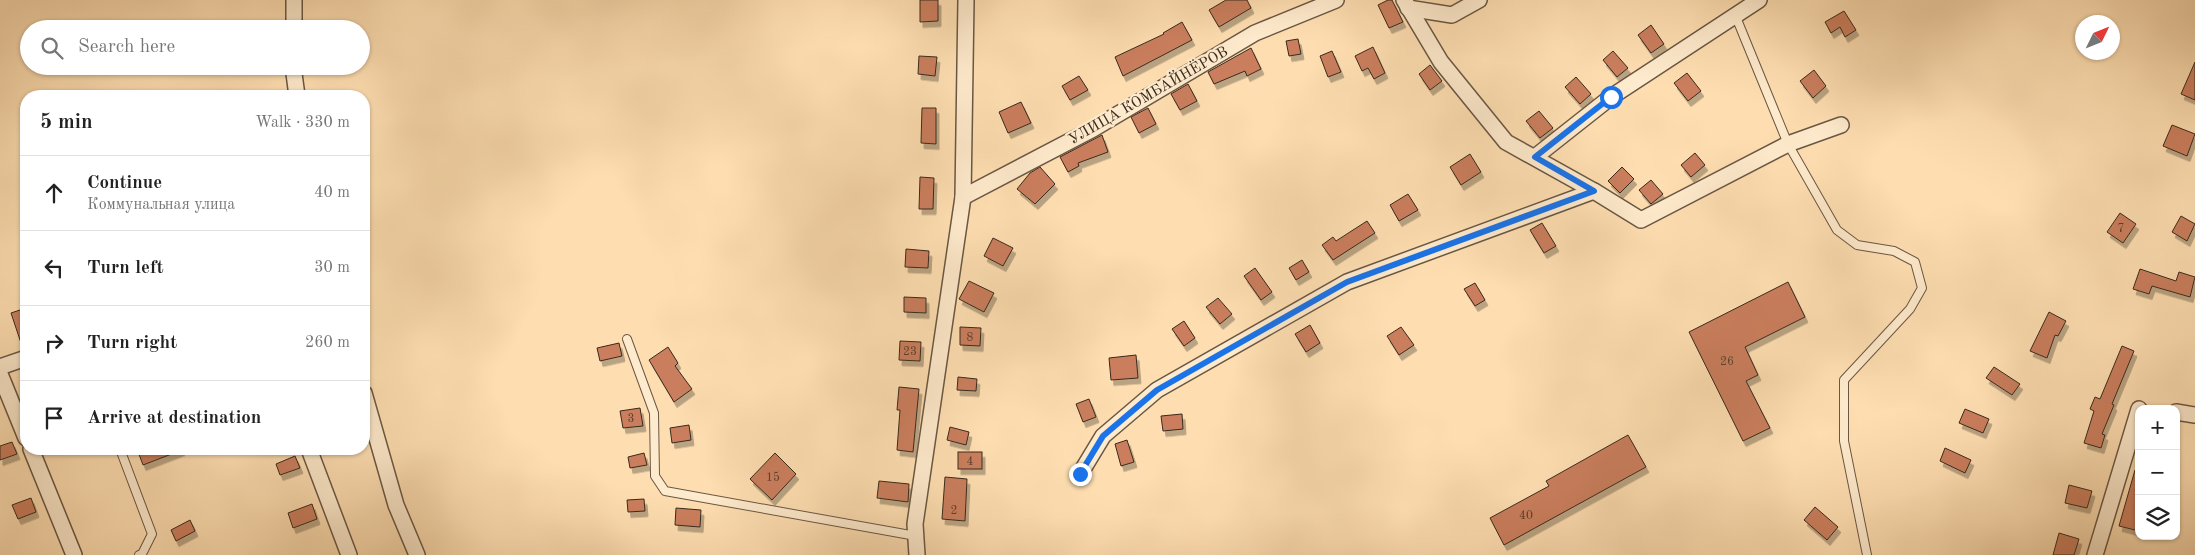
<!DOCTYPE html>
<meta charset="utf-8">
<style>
:root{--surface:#fff;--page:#f2f2f2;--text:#222;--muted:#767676;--line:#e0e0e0}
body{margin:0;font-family:"Old Standard TT",serif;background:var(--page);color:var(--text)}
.controls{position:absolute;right:15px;bottom:15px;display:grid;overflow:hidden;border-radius:10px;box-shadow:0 1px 4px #0004}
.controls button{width:45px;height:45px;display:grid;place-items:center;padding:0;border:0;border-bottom:1px solid var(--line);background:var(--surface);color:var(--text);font:25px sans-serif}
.compass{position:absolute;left:2075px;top:15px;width:45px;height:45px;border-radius:50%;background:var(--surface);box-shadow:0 1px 4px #0004;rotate:47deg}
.stop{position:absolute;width:15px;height:15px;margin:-11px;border:4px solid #1a73e8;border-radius:50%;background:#fff}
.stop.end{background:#1a73e8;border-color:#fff;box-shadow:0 1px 5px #0008}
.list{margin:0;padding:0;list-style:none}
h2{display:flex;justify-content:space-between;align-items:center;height:65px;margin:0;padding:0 20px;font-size:21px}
h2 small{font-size:16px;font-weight:400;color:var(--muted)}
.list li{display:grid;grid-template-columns:32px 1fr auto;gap:15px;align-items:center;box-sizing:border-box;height:75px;padding:0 20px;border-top:1px solid var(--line)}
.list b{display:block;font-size:19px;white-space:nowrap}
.list p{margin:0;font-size:16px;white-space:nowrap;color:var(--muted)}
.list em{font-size:16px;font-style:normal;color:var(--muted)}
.icon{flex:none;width:28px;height:28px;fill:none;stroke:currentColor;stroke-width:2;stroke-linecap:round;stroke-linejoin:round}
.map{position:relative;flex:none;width:2195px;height:555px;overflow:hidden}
.search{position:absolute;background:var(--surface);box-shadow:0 1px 4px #0004;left:20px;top:20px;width:350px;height:55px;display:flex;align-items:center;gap:12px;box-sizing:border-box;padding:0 18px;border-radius:28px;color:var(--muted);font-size:19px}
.panel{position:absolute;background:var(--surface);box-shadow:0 1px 4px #0004;left:20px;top:90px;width:350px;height:365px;border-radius:20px}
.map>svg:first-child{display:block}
.building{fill:#ca7e5d;stroke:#382a1e;filter:url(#shadow)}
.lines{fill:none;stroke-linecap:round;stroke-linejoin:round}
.service-casing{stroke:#6a5743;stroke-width:10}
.minor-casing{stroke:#6a5743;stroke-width:18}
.service{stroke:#feeacc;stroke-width:8}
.minor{stroke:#feeacc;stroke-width:15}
.route{stroke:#1a73e8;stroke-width:6}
.labels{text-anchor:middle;stroke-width:4.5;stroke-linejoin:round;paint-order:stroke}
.number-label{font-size:12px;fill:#5c3f2e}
.street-label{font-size:15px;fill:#382a1e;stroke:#feeacc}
</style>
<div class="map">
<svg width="2195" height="555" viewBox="0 0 2195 555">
<defs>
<filter id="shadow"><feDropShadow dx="3" dy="5.5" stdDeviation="0" flood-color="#0004"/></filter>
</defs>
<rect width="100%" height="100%" fill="#fedeb1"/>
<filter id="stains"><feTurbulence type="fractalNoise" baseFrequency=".004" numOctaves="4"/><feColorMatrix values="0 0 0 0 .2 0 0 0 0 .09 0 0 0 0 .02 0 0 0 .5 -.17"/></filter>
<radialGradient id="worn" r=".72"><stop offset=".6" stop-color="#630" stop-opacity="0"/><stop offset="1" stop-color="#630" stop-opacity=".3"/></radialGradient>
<g class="building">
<polygon points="920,0 938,0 938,21 920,22"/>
<polygon points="1226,0 1247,0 1251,8 1219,27 1209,10"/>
<polygon points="1388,0 1392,0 1403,22 1389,28 1378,5"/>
<polygon points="1844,11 1856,30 1845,37 1840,27 1831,33 1825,22"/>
<polygon points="1182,22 1192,40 1123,76 1115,57 1164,34 1163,33"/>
<polygon points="1651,25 1664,44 1651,53 1638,35"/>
<polygon points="1298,39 1301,54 1289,56 1286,41"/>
<polygon points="1373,47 1385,73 1374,79 1368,68 1362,71 1355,56"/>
<polygon points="1251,48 1261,69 1247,76 1245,71 1214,84 1208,72"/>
<polygon points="1332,51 1341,72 1328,77 1320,56"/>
<polygon points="1613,51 1628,68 1617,77 1603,60"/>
<polygon points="919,56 937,57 935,76 918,74"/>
<polygon points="2195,62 2195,100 2181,94"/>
<polygon points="1430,65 1442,81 1430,90 1419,74"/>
<polygon points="1814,70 1826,86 1813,98 1800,81"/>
<polygon points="1687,73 1701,91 1688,101 1674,83"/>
<polygon points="1079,76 1088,90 1070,100 1062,86"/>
<polygon points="1576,77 1591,94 1580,104 1565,87"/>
<polygon points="1188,84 1197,101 1180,110 1171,94"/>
<polygon points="1021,102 1031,123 1008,133 999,112"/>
<polygon points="922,108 936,108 936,144 921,143"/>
<polygon points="1148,108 1156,124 1139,133 1131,117"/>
<polygon points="1539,111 1553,128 1540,138 1526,121"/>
<polygon points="2172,125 2195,134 2187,156 2163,146"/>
<polygon points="1102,135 1108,152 1078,163 1079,166 1068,172 1060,157"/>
<polygon points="1695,153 1705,165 1691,177 1681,165"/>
<polygon points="1470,154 1481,172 1461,185 1450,167"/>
<polygon points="1040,167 1055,184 1035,204 1017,189 1030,173"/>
<polygon points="1622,167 1634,179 1620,193 1608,181"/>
<polygon points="920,177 934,178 933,209 919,209"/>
<polygon points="1651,180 1663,194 1651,204 1639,190"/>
<polygon points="1408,194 1418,210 1399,221 1390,205"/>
<polygon points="2120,213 2136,224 2123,243 2107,232"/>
<polygon points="2181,216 2195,224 2187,241 2172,232"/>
<polygon points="1367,221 1375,233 1333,260 1322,245 1333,237 1336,241"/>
<polygon points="1542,223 1556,246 1544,253 1530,230"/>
<polygon points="993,238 1013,248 1003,266 984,256"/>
<polygon points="906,249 929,251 928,268 905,267"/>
<polygon points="1302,260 1309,272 1296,280 1289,268"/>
<polygon points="1255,268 1272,292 1261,300 1244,276"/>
<polygon points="2140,269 2176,281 2179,272 2195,277 2190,297 2152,286 2149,294 2133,289"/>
<polygon points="969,281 994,293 984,312 959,299"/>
<polygon points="1788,282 1805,317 1745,347 1758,375 1746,381 1770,428 1743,441 1689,332"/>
<polygon points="1475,283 1485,300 1475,306 1464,289"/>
<polygon points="904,297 926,298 926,313 904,312"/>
<polygon points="1218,298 1232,314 1220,324 1206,307"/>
<polygon points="26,308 26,349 23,349 11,313"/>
<polygon points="2049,312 2066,321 2058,336 2055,335 2047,358 2030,351"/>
<polygon points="1184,321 1195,338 1184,346 1172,329"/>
<polygon points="1310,325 1320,343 1306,352 1295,334"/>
<polygon points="960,327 981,328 980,346 960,345"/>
<polygon points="1401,327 1414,345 1399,355 1387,336"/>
<polygon points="900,341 921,342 920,361 899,360"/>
<polygon points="619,343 622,356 600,361 597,348"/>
<polygon points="2122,346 2134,351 2112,404 2114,405 2102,434 2105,435 2101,448 2084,443 2094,411 2090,409 2095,397 2100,399"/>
<polygon points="668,347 678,363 675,366 692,389 674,402 649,360"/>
<polygon points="1136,355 1138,378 1111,380 1109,358"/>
<polygon points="1994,367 2020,384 2012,395 1986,378"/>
<polygon points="958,377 977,379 976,391 957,390"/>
<polygon points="899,387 919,389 913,452 897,450 900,410 897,410"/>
<polygon points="1089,399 1096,417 1083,422 1076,404"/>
<polygon points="640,408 643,426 623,428 620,411"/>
<polygon points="1965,409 1989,419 1983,433 1959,423"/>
<polygon points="1182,414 1183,429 1163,431 1161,416"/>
<polygon points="689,425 691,440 672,443 670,428"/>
<polygon points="950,427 969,432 966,445 947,440"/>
<polygon points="1628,435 1646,467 1504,545 1490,518 1549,486 1546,481"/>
<polygon points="1127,440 1134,462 1121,466 1115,444"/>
<polygon points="12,442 17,454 0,460 0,446"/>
<polygon points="1945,448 1971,460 1965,473 1940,461"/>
<polygon points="137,449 181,449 182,450 143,465"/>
<rect x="958" y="452" width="24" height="17"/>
<polygon points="644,453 647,465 630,468 628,457"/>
<polygon points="775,453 796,474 772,500 750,479"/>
<polygon points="295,456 300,468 280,475 276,464"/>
<polygon points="2135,470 2139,470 2139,531 2119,526"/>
<polygon points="945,477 967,479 965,521 942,519"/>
<polygon points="879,481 909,484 908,502 877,498"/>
<polygon points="2069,485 2092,491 2087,508 2065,503"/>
<polygon points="31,498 36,512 18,519 12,505"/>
<polygon points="644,499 645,511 628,512 627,500"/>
<polygon points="312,504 317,519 293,528 288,513"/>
<polygon points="1815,507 1838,527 1827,540 1804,520"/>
<polygon points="676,508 701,510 700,527 675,525"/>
<polygon points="190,520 195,531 176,541 171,530"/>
<polygon points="2059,533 2079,539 2074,555 2053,555"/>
</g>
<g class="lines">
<g class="service-casing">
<g id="service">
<polyline points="1736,17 1788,144 1837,230 1857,245 1894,251 1915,262 1922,288 1910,309 1844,380 1844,441 1867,555"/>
<polyline points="627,339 654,413 655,476 665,491 916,536"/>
<polyline points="120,449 152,534 142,554 139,555"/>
</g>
</g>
<g class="minor-casing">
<g id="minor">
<polyline points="1404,0 1441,62 1506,142 1594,191 1641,220 1788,144 1841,125"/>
<polyline points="1408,8 1452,15 1479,0"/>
<polyline points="294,29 294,0"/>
<polyline points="293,66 297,96"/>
<polyline points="1535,157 1611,97 1759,0"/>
<polyline points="963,197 1093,129 1255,33 1336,0"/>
<polyline points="0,367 26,358"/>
<polyline points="0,374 26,438"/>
<polyline points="364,393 396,505 417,555"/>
<polyline points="2176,412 2195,415"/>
<polyline points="31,449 74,555"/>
<polyline points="309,449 349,555"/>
<polyline points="1080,474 1103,436 1157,390 1347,282 1594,191"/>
<polyline points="917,555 915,524 963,197 966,0"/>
<polyline points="2095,555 2139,409"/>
</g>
</g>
<use href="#service" class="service"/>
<use href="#minor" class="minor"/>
</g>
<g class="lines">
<polyline class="route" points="1080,474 1103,436 1157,390 1347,282 1594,191 1535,157 1611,97"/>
</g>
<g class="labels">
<g class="number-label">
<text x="2121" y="232">7</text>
<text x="970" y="341">8</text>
<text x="910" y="355">23</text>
<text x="1727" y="365">26</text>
<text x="631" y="422">3</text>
<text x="970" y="465">4</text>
<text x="773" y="481">15</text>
<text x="954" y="514">2</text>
<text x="1526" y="519">40</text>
</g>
<g class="street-label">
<text transform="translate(1148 95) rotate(-30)" y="5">УЛИЦА КОМБАЙНЁРОВ</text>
</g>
</g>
<rect width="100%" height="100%" filter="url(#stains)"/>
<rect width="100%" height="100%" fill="url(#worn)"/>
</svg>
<div class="controls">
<button>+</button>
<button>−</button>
<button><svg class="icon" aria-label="layers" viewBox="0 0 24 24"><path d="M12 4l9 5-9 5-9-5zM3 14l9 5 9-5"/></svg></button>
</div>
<svg class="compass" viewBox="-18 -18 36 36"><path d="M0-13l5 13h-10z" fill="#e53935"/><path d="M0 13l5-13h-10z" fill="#767676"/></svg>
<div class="stop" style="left:1611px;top:97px"></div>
<div class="stop end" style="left:1080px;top:474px"></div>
<div class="search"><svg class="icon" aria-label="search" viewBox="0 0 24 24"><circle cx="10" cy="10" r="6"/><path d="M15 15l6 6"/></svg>Search here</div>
<section class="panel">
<h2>5 min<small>Walk · 330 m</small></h2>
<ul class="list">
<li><svg class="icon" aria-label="ahead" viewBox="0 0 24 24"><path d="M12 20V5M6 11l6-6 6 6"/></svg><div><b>Continue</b><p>Коммунальная улица</p></div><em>40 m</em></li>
<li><svg class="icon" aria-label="left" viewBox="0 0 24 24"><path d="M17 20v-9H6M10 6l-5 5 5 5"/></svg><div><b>Turn left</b></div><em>30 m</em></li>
<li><svg class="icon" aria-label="right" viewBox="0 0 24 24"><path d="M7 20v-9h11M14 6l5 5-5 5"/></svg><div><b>Turn right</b></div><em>260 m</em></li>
<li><svg class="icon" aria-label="arrive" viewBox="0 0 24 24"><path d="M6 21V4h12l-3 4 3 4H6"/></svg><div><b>Arrive at destination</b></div></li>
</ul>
</section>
</div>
